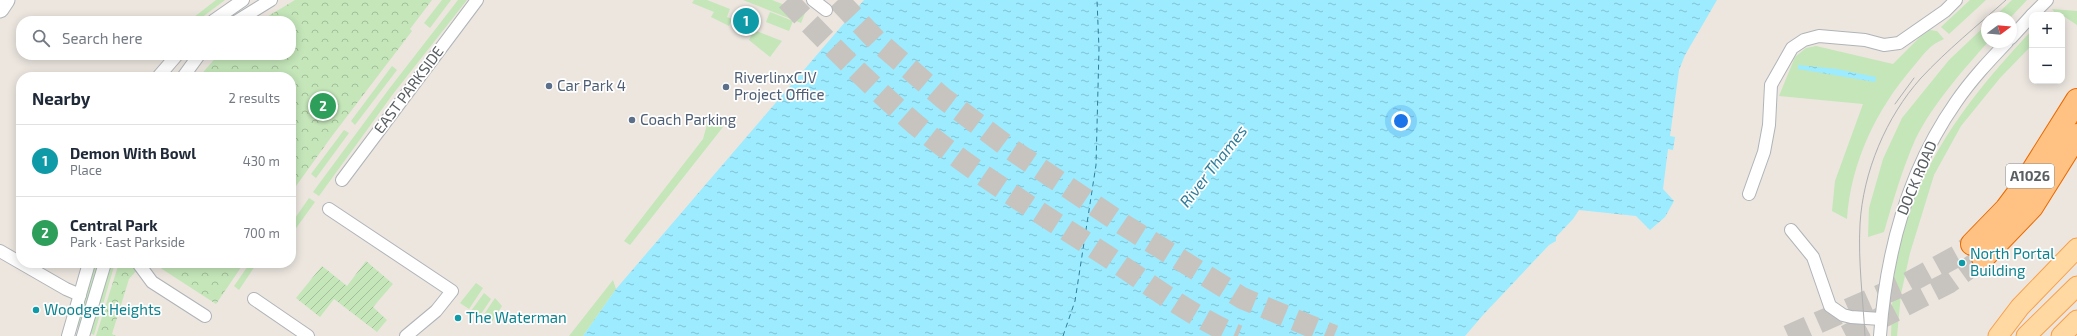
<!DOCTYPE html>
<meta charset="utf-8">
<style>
:root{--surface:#fff;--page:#f6f6f7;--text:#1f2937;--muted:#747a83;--line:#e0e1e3;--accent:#f21f41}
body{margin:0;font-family:"Exo 2",sans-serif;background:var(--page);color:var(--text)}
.controls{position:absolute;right:12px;top:12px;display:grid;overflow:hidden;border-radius:8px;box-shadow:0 2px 10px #0003}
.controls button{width:36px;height:36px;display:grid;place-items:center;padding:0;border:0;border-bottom:1px solid var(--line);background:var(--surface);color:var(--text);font:20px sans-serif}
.compass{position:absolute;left:1981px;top:12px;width:36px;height:36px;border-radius:50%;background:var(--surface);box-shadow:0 2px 10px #0003;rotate:74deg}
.you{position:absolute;left:1401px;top:121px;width:14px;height:14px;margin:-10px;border:3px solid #fff;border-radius:50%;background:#1a73e8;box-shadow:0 0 0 6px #1a73e833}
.badge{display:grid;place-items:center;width:26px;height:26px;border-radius:50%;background:var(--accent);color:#fff;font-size:13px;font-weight:700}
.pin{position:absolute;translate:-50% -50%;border:2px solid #fff;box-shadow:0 1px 4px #0006}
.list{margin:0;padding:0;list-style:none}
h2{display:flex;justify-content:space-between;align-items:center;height:52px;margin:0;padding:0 16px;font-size:17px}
h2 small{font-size:13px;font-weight:400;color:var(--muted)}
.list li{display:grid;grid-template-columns:26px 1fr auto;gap:12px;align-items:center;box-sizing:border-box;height:72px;padding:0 16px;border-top:1px solid var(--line)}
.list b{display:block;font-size:15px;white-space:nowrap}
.list p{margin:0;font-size:13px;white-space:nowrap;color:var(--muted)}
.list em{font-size:13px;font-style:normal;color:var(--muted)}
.icon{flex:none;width:22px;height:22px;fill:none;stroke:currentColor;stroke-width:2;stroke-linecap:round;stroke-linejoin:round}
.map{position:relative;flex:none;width:2077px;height:336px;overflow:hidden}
.search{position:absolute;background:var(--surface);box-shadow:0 2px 10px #0003;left:16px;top:16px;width:280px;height:44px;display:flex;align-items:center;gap:10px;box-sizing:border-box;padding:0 14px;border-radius:16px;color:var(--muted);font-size:15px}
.panel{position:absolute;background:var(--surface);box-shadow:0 2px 10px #0003;left:16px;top:72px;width:280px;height:196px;border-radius:16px}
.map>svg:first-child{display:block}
.grass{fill:#c4e6b9}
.park{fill:url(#park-crowns)}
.garden{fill:url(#garden-furrows)}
.water{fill:url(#water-ripples)}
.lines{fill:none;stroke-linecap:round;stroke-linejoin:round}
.ferry{stroke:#2f7d9a;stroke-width:1;stroke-dasharray:5 4;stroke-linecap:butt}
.highway-tunnel{stroke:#c7c4c0;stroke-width:22;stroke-dasharray:22 11;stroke-linecap:butt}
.street-casing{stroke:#b0b4b8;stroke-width:14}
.secondary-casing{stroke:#afb5b8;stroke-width:19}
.primary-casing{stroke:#f89f4c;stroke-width:21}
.highway-casing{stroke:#eb6900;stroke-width:24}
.street{stroke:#fff;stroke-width:12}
.secondary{stroke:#fff;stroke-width:17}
.primary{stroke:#ffd9a1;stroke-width:19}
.highway{stroke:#ffc283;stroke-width:22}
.tram{stroke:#afb0b1;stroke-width:1}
.service-dot{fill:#5c6f8a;stroke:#fff;stroke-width:1.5}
.culture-dot{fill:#0f9aa8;stroke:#fff;stroke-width:1.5}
.labels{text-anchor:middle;stroke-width:3.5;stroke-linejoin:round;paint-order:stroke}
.shield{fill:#fff;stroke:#8a8e90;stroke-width:1}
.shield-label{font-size:14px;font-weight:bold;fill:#585e61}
.service-label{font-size:15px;fill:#4e5e75;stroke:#fff;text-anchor:start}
.street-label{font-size:15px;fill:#585e61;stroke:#fff}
.culture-label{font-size:15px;fill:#0d838f;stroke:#fff;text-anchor:start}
.water-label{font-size:16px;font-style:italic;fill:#2f7d9a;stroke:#fff}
</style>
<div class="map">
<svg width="2077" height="336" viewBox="0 0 2077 336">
<defs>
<pattern id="park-crowns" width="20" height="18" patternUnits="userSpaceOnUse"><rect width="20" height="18" fill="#c4e6b9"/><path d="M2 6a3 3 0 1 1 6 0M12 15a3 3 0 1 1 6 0" fill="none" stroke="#a2be9a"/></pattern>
<pattern id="garden-furrows" width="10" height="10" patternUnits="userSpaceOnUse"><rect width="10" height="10" fill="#c4e6b9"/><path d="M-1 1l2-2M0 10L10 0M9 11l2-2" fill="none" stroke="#a2be9a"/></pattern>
<pattern id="water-ripples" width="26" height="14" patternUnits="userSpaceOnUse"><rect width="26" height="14" fill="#9cebff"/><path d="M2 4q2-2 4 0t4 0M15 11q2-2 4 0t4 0" fill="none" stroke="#82c2d2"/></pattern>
</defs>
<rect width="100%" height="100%" fill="#ece6df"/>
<g class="grass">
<polygon points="216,0 225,0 197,21 189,21"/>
<polygon points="442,0 451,0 430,28 424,23"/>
<polygon points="458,0 467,0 393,94 319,196 313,192 389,89"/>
<polygon points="694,0 707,0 730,9 727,17 732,19 729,26 711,17 714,12 692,3"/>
<polygon points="743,0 772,0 805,13 801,23"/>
<polygon points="1970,0 1986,0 1949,34 1941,27"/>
<polygon points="2012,0 2027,0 2010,18 1993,18"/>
<polygon points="2052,9 2077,11 2077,25 2062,15 2053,15 2055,13"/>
<polygon points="770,12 793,21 789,31 766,22"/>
<path d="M 1987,24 L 1988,42 C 1963,70 1932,105 1915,140 C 1902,170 1893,201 1884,232 L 1868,237 L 1869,208 L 1883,159 L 1902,118 L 1949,60 Z"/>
<polygon points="754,30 782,41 770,57 749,40"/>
<path d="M 1930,30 L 1937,31 L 1944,39 C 1929,45 1924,54 1913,67 C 1876,110 1851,162 1847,219 L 1832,211 L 1835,181 L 1863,104 L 1779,96 L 1795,57 L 1806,48 L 1816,46 L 1893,64 L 1920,37 Z"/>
<path d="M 2032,30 L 2032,45 L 2000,78 L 1961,126 L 1934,175 L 1910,253 L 1901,294 L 1897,336 L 1891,336 C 1892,314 1892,291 1895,269 C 1897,250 1903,231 1909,213 C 1936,139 1979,87 2032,30 Z"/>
<polygon points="392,66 397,70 355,125 351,121"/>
<polygon points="710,114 723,127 630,245 624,241 703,139"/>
<polygon points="344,130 349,133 316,178 311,174"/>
<polygon points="309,198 315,202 291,235 291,224"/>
<polygon points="95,263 99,263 79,328 77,326"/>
<polygon points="111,263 115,263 94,335 90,333"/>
<polygon points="250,263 257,263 239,290 234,286"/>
<polygon points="613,280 616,289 583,336 569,336"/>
<polygon points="476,283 483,288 469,309 460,303"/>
<polygon points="484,293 491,299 479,317 471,311"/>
<polygon points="495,298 502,306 490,325 481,319"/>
</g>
<g class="park">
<polygon points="295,0 432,0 410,29 412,31 332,136 291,193 291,77 199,77 218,55 291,55 291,21 260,21"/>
<polygon points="119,263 133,263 137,270 129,279 112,334 116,336 96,336"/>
<polygon points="157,263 244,263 216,304 162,269"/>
</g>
<polygon class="garden" points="366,261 393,284 373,307 387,320 377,332 334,299 320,317 296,298 322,266 347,286"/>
<g class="water">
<polygon points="864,0 1717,0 1685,55 1679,70 1670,136 1675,137 1673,150 1668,149 1663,189 1674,201 1665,217 1650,230 1636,216 1579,210 1573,219 1556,237 1556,241 1549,245 1483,315 1465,336 583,336 616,289"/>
<polygon points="1798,65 1837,69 1876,77 1875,82 1798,69"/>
</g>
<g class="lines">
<polyline class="ferry" points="1063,336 1075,301 1096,165 1099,49 1097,0"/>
<g class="highway-tunnel">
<path d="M 787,0 C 828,43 870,85 915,124 C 974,173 1042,214 1107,256 C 1149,284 1192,317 1238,336"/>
<polyline points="838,0 876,40 943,98 1012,150 1124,225 1242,298 1334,336"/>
<polyline points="1788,336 1908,283 1959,255 1972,244"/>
<polyline points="1846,336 1948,283 1983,258"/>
</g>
<g class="street-casing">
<g id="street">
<polyline points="813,0 826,10"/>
<polyline points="2032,15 2047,0"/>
<polyline points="213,21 243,0"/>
<polyline points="237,21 271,0"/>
<polyline points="2011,38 2032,15"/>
<polyline points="158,77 177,55"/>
<polyline points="183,77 199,55"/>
<polyline points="342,180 477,0"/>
<polyline points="1749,194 1764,152 1769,125 1771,85 1792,48 1804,40 1819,36 1865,40 1884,45 1899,43 1945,11 1956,0"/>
<polyline points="329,209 452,291 436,311 406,336"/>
<polyline points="1791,230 1813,257 1830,306 1843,315 1851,317 1881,319"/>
<polyline points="0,251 66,289 80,295"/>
<polyline points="138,263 152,282 205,316"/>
<polyline points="254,299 308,336"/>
<polyline points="68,336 89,263"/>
<polyline points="83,336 105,263"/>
<path d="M 1880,336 C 1886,252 1907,172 1956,102 C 1971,80 1989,61 2007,42"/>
</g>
</g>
<g class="secondary-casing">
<polyline id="secondary" points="0,9 6,0"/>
</g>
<g class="primary-casing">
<g id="primary">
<polyline points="1998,336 2020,307 2077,248"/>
<polyline points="2026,336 2077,286"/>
<polyline points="2061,336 2077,320"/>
</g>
</g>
<g class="highway-casing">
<g id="highway">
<polyline points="1972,244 2006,209 2021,189 2077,100"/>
<polyline points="1983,258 2032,207 2077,135"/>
</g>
</g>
<use href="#street" class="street"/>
<use href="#secondary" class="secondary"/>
<use href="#primary" class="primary"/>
<use href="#highway" class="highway"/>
<g class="tram">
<polyline points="1895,104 1914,78"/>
<path d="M 1865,336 C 1863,298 1858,262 1860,224 C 1863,172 1886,117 1921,78 C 1947,50 1977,26 2006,0"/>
</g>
</g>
<g class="service-dot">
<circle cx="549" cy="86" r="4"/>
<circle cx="726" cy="87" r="4"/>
<circle cx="632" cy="120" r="4"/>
</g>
<g class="culture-dot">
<circle cx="1962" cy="263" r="4"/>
<circle cx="36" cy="310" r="4"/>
<circle cx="458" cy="318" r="4"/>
</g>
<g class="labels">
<rect class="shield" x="2006" y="164" width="48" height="24" rx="3"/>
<g class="shield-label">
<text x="2030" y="181">A1026</text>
</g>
<g class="service-label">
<text x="734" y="83">RiverlinxCJV<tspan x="734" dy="17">Project Office</tspan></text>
<text x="557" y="91">Car Park 4</text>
<text x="640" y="125">Coach Parking</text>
</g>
<g class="street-label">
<text transform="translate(409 90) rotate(-53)" y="5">EAST PARKSIDE</text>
<text transform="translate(1917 178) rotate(-67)" y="5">DOCK ROAD</text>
</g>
<g class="culture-label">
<text x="1970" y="259">North Portal<tspan x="1970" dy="17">Building</tspan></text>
<text x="44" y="315">Woodget Heights</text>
<text x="466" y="323">The Waterman</text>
</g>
<g class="water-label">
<text transform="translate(1213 166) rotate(-52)" y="6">River Thames</text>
</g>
</g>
</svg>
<div class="controls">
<button>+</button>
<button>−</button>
</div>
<svg class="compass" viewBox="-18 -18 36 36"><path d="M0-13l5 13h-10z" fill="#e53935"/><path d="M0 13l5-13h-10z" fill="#747a83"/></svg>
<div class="you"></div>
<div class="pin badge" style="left:746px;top:21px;background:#0f9aa8">1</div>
<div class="pin badge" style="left:323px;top:106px;background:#2e9e5b">2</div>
<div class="search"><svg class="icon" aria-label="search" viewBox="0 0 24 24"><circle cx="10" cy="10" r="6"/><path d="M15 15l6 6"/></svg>Search here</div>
<section class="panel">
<h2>Nearby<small>2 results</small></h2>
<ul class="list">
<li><span class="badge" style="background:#0f9aa8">1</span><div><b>Demon With Bowl</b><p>Place</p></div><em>430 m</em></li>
<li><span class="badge" style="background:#2e9e5b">2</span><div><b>Central Park</b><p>Park · East Parkside</p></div><em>700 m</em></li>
</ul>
</section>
</div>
